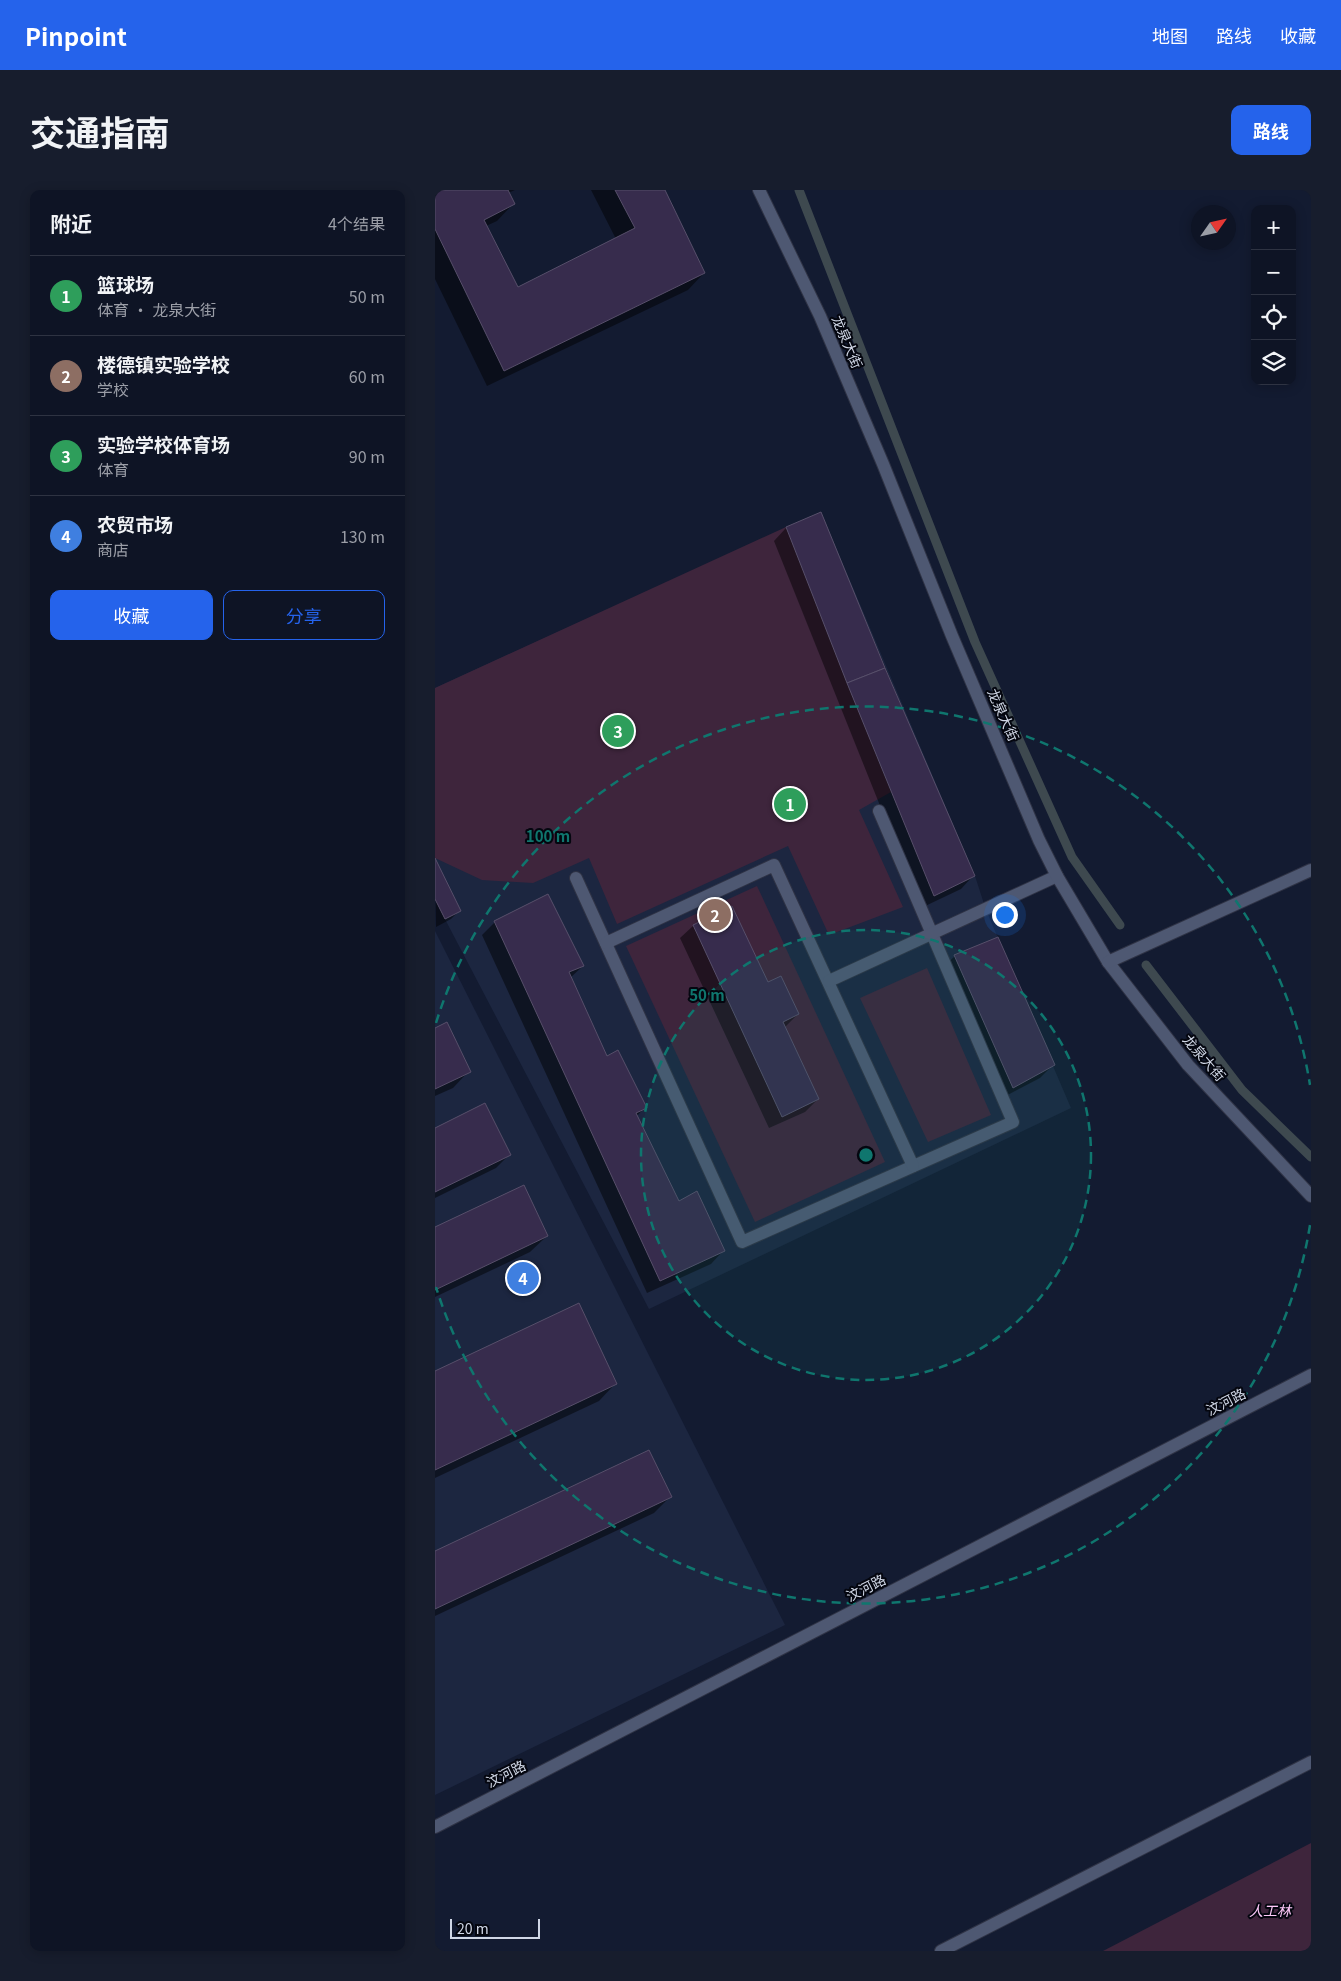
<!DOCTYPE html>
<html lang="zh">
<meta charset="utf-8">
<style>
:root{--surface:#0e1425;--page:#171d2d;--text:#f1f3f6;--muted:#9b9ea7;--line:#2e3342;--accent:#2563eb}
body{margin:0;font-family:Georgia,"Noto Sans SC",serif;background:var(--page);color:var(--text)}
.controls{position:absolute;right:15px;top:15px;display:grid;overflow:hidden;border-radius:10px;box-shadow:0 2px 12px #0003}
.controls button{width:45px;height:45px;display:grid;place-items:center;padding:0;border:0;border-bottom:1px solid var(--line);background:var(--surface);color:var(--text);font:25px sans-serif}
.compass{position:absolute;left:756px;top:15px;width:45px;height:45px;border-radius:50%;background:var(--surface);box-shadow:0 2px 12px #0003;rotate:56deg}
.scale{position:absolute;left:15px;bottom:12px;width:90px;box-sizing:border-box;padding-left:5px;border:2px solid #d0d7e6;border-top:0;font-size:14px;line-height:18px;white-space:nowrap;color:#d0d7e6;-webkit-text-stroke:4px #04060f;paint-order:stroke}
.you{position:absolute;left:569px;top:724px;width:18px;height:18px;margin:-12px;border:4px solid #fff;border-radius:50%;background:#1a73e8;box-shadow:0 0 0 8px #1a73e833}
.badge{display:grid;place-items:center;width:32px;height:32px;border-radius:50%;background:var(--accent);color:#fff;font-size:16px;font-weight:700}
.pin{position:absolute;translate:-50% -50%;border:2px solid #fff;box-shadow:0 1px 5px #0006}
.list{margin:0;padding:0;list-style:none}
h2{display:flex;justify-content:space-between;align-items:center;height:65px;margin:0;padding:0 20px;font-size:21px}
h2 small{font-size:16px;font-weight:400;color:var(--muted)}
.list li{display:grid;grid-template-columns:32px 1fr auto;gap:15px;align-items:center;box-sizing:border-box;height:80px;padding:0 20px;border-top:1px solid var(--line)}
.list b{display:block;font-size:19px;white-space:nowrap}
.list p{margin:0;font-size:16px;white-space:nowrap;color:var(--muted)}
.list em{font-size:16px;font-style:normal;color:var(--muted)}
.actions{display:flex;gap:10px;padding:15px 20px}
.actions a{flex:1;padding:11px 0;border:1px solid var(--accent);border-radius:10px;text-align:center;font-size:18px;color:var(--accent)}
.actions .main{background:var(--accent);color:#fff}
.icon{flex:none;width:28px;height:28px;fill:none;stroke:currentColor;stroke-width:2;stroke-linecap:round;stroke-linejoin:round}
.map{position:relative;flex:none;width:876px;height:1761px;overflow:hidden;border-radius:10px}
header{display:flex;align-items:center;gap:30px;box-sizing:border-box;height:70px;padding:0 25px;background:var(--accent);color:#fff}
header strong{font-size:24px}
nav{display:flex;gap:28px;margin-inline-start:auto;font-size:18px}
.intro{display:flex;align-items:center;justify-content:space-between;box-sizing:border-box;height:120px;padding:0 30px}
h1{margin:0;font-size:35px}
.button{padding:12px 22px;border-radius:10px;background:var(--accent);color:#fff;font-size:18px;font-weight:700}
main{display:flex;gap:30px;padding:0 30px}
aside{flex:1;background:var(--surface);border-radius:10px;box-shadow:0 2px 12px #0003}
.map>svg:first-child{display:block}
.built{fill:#1c2640}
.green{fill:#3e253c}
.shadow{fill:#0007}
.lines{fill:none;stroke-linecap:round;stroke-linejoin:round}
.stream{stroke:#3e494f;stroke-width:9}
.building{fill:#372c4d;stroke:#574f6a}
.service-casing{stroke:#2f3345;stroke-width:14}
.minor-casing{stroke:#2f3345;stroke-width:14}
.service{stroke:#4e5872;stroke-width:12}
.minor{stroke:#4e5872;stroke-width:12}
.ring{fill:none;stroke:#0f766e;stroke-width:2.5;stroke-dasharray:9 6}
.labels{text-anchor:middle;stroke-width:4;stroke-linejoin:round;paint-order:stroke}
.street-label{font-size:14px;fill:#d0d7e6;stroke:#04060f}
.park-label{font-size:14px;font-style:italic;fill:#fec8f9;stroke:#04060f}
.centre{fill:#0f766e;stroke:#04060f;stroke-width:2.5}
.ring-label{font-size:15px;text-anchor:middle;font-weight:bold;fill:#0f766e;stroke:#04060f;stroke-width:4;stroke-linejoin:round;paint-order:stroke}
</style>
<header>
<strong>Pinpoint</strong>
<nav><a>地图</a><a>路线</a><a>收藏</a></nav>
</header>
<div class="intro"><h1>交通指南</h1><a class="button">路线</a></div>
<main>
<aside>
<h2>附近<small>4个结果</small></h2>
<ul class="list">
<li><span class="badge" style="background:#2e9e5b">1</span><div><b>篮球场</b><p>体育 · 龙泉大街</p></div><em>50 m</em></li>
<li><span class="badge" style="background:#8d6e63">2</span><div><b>楼德镇实验学校</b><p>学校</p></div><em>60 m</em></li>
<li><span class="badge" style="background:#2e9e5b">3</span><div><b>实验学校体育场</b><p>体育</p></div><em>90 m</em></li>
<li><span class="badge" style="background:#3f7fe0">4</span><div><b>农贸市场</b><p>商店</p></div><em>130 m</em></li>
</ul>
<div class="actions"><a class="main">收藏</a><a>分享</a></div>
</aside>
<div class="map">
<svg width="876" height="1761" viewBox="0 0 876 1761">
<rect width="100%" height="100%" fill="#131b31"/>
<g class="built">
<polygon points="386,322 540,686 551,720 636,918 214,1119 0,710 0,498"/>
<polygon points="0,741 350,1435 0,1605"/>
</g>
<g class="green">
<polygon points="351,337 456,602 424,620 468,717 394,745 353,656 182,734 154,668 98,693 47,690 0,668 0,498"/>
<polygon points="322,696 450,972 320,1032 191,756"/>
<polygon points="492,778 556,925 493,952 425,808"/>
<polygon points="876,1653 876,1761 668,1761"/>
</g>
<g class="shadow">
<polygon points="0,0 80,0 73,3 78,14 62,31 51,36 82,99 181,49 156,0 229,0 269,83 253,100 52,196 0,89"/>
<polygon points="386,324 538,686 526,699 486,718 339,351 351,338"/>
<polygon points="0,671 25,720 16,729 1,737"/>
<polygon points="297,718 332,793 363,824 350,837 383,909 370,922 334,938 245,748 258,736"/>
<polygon points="60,732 148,776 135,788 172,868 210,917 202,926 243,1012 288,1061 276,1074 212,1103 47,745"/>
<polygon points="520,766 618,875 605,888 565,909 507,778"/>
<polygon points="0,839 34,881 18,898 0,906"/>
<polygon points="0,939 74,965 61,978 0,1008"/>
<polygon points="0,1039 112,1046 95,1062 0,1107"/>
<polygon points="0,1182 180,1194 164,1211 0,1288"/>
<polygon points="235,1307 219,1323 0,1426 0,1362"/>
</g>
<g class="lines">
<g class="stream">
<polyline points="364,0 540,452 637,667 685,735"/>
<polyline points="711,775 807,900 876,967"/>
</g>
</g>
<g class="building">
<polygon points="0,0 73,0 80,14 49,30 83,97 200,38 180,0 230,0 270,83 69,181 0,39"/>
<polygon points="386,322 450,478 412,493 351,337"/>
<polygon points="450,478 540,686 499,706 412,493"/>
<polygon points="0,668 26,721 10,729 0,709"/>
<polygon points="113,704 149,776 134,782 172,866 183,860 212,918 201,923 244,1011 262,1001 290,1061 225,1091 59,731"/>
<polygon points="297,716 333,792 346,786 364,824 348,832 384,909 347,927 258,735"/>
<polygon points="563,747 620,875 578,898 519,765"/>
<polygon points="12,832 36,882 0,899 0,838"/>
<polygon points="50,913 76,965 0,1002 0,938"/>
<polygon points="89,995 113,1046 0,1100 0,1037"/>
<polygon points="144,1113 182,1194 0,1280 0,1181"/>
<polygon points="214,1260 237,1307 0,1419 0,1361"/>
</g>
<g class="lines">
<g class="service-casing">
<g id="service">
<polyline points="141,688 307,1052 578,932 444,621"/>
<polyline points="171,753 339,675 478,976"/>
<polyline points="394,791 622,686"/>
</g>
</g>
<g class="minor-casing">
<g id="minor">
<polyline points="324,0 385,126 448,274 517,446 604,650 622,686 673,772 753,875 876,1006"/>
<polyline points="673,772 876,680"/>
<polyline points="0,1637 876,1185"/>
<polyline points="506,1761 876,1572"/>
</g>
</g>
<use href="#service" class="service"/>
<use href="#minor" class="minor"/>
</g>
<circle cx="431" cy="965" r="225" fill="#0f766e" fill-opacity=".12"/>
<g class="ring">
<circle cx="431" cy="965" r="225"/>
<path d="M875 1035A450 450 0 0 1 1 1097M1 833A450 450 0 0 1 875 895"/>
</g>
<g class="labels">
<g class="street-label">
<text transform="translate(412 152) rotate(67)" y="5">龙泉大街</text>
<text transform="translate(568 525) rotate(66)" y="5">龙泉大街</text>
<text transform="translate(769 868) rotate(49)" y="5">龙泉大街</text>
<text transform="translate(791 1212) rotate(-27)" y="5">汶河路</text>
<text transform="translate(431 1398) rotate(-27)" y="5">汶河路</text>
<text transform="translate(71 1584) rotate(-27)" y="5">汶河路</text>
</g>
<g class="park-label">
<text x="835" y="1726">人工林</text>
</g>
</g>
<circle cx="431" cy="965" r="8" class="centre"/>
<g class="ring-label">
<text x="113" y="652">100 m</text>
<text x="272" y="811">50 m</text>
</g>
</svg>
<div class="controls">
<button>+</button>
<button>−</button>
<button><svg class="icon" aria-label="locate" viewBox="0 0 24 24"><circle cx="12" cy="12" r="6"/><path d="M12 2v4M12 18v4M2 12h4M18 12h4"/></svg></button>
<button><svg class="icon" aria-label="layers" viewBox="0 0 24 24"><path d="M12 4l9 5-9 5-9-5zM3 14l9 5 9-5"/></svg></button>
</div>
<svg class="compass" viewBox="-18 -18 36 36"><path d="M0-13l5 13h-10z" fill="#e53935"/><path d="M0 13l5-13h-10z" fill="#9b9ea7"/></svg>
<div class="scale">20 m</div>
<div class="you"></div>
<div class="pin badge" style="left:355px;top:614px;background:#2e9e5b">1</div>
<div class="pin badge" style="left:280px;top:725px;background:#8d6e63">2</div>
<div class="pin badge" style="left:183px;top:541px;background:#2e9e5b">3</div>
<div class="pin badge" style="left:88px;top:1088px;background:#3f7fe0">4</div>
</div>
</main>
